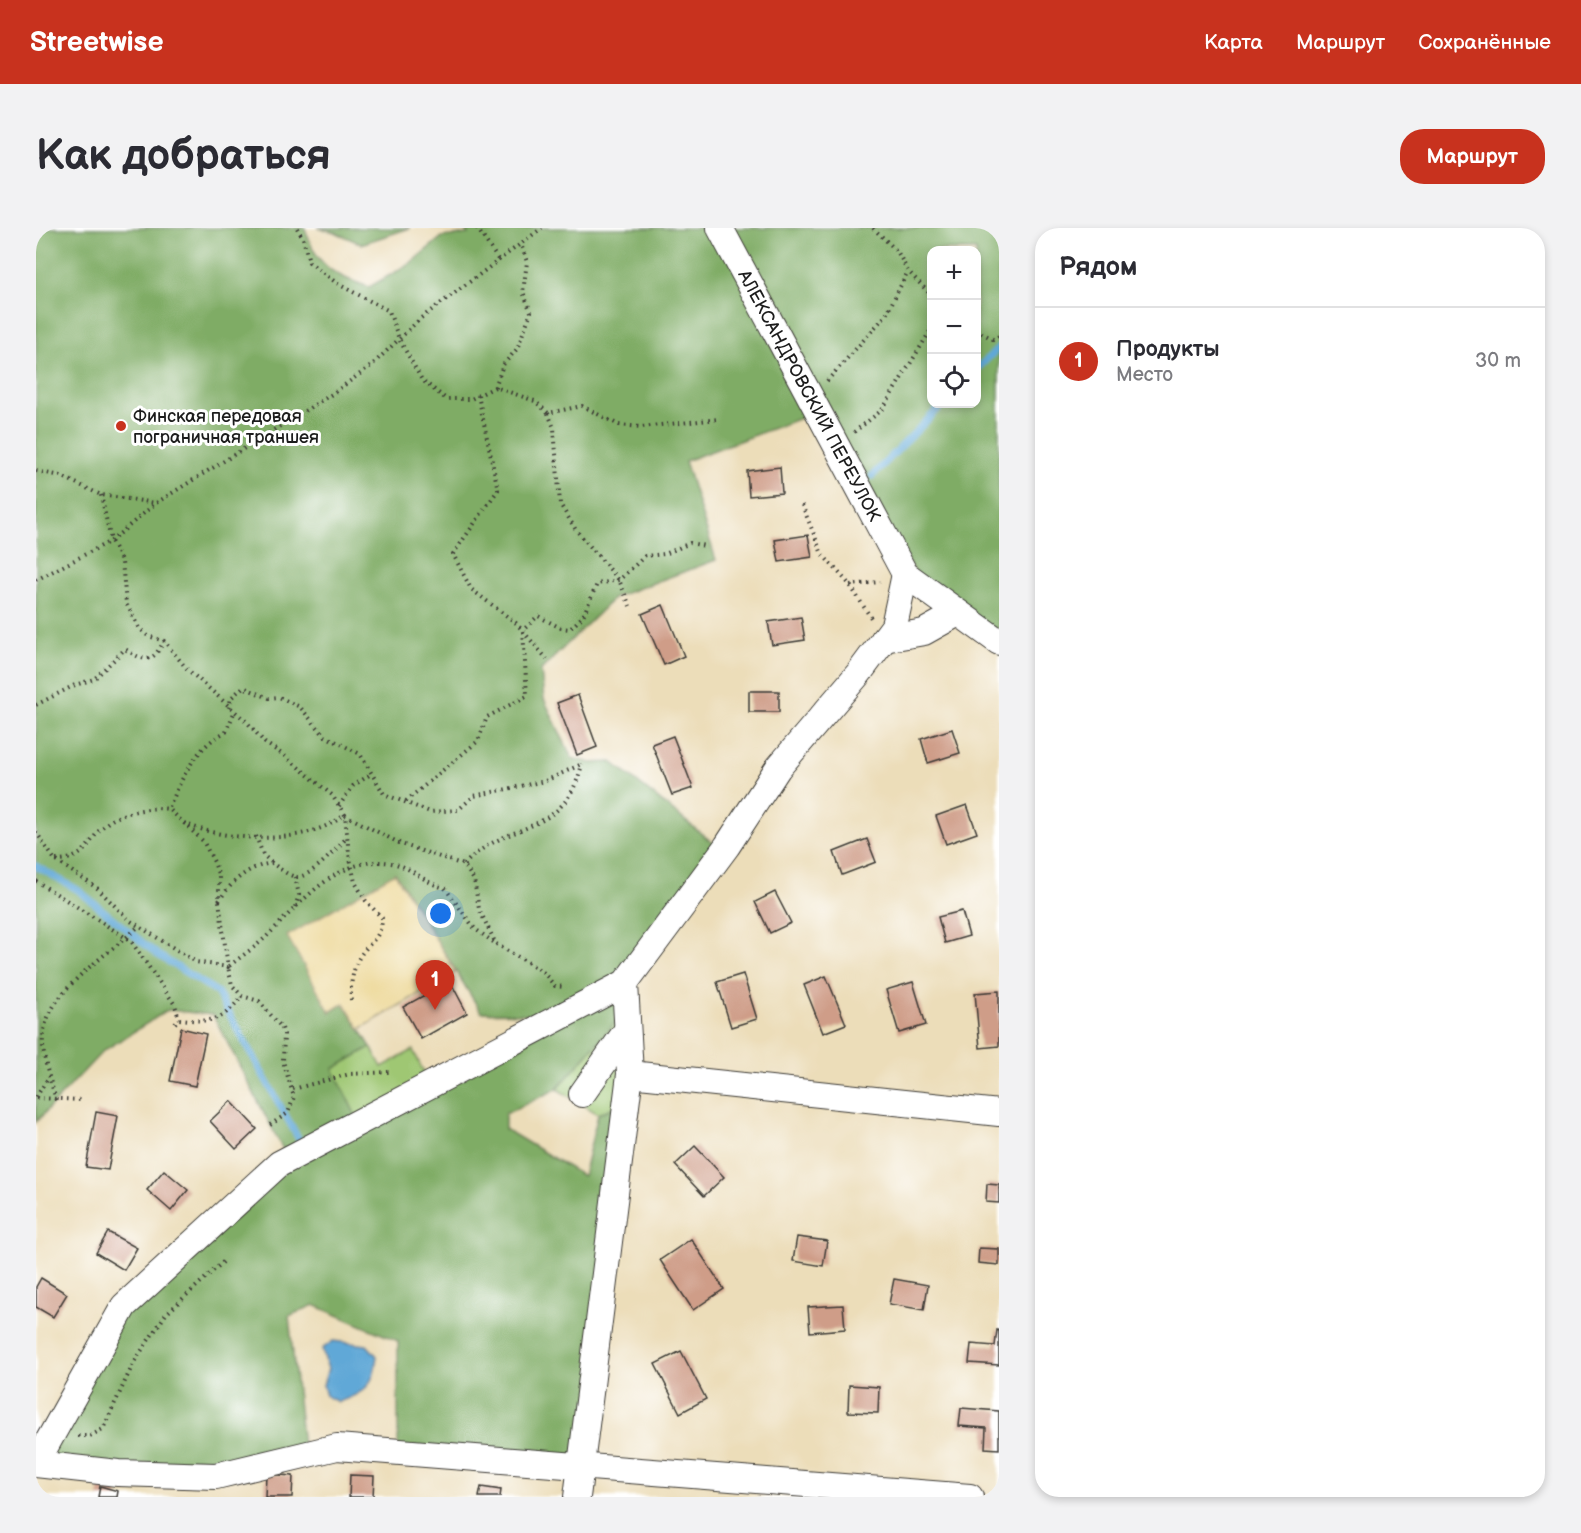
<!DOCTYPE html>
<html lang="ru">
<meta charset="utf-8">
<style>
:root{--surface:#fff;--page:#f2f2f3;--text:#2b2b33;--muted:#7c7c81;--line:#e1e1e2;--accent:#c8321e}
body{margin:0;font-family:"Balsamiq Sans",sans-serif;background:var(--page);color:var(--text)}
.controls{position:absolute;right:18px;top:18px;display:grid;overflow:hidden;border-radius:12px;box-shadow:0 3px 9px #0003}
.controls button{width:54px;height:54px;display:grid;place-items:center;padding:0;border:0;border-bottom:2px solid var(--line);background:var(--surface);color:var(--text);font:30px sans-serif}
.you{position:absolute;left:405px;top:686px;width:21px;height:21px;margin:-15px;border:4px solid #fff;border-radius:50%;background:#1a73e8;box-shadow:0 0 0 9px #1a73e833}
.badge{display:grid;place-items:center;width:39px;height:39px;border-radius:50%;background:var(--accent);color:#fff;font-size:20px;font-weight:700}
.pin{position:absolute;translate:-50% -50px;filter:drop-shadow(0 2px 3px #0008)}
.pin::after{content:'';position:absolute;top:32px;width:21px;height:18px;background:inherit;clip-path:polygon(0 0,100% 0,50% 100%)}
.list{margin:0;padding:0;list-style:none}
h2{display:flex;justify-content:space-between;align-items:center;height:78px;margin:0;padding:0 24px;font-size:26px}
h2 small{font-size:20px;font-weight:400;color:var(--muted)}
.list li{display:grid;grid-template-columns:39px 1fr auto;gap:18px;align-items:center;box-sizing:border-box;height:108px;padding:0 24px;border-top:2px solid var(--line)}
.list b{display:block;font-size:22px;white-space:nowrap}
.list p{margin:0;font-size:20px;white-space:nowrap;color:var(--muted)}
.list em{font-size:20px;font-style:normal;color:var(--muted)}
.icon{flex:none;width:33px;height:33px;fill:none;stroke:currentColor;stroke-width:2;stroke-linecap:round;stroke-linejoin:round}
.map{position:relative;flex:none;width:963px;height:1269px;overflow:hidden;border-radius:24px}
header{display:flex;align-items:center;gap:36px;box-sizing:border-box;height:84px;padding:0 30px;background:var(--accent);color:#fff}
header strong{font-size:28px}
nav{display:flex;gap:33px;margin-inline-start:auto;font-size:21px}
.intro{display:flex;align-items:center;justify-content:space-between;box-sizing:border-box;height:144px;padding:0 36px}
h1{margin:0;font-size:42px}
.button{padding:15px 27px;border-radius:24px;background:var(--accent);color:#fff;font-size:21px;font-weight:700}
main{display:flex;gap:36px;padding:0 36px}
aside{flex:1;background:var(--surface);border-radius:24px;box-shadow:0 3px 9px #0003}
.map>svg:first-child{display:block}
.green{fill:#9fc773;stroke:#5e7248;stroke-width:1.5}
.forest{fill:#7fac65;stroke:#4e6440;stroke-width:1.5;fill-rule:evenodd}
.sand{fill:#eeda9e;stroke:#857b5d;stroke-width:1.5}
.water{fill:#61a8d7;stroke:#3e627a;stroke-width:1.5}
.lines{fill:none;stroke-linecap:round;stroke-linejoin:round}
.stream{stroke:#61a8d7;stroke-width:7}
.building{fill:#cf9d88}
.minor-casing{stroke:#3b3934;stroke-width:28}
.path{stroke:#3b3934;stroke-width:4;stroke-dasharray:1.5 4.5;stroke-linecap:butt}
.minor{stroke:#fff;stroke-width:26}
.poi-dot{fill:#c8321e;stroke:#fff;stroke-width:2}
.labels{text-anchor:middle;stroke-width:6;stroke-linejoin:round;paint-order:stroke}
.street-label{font-size:18px;fill:#1c1c1c;stroke:#fff}
.poi-label{font-size:18px;fill:#1c1c1c;stroke:#fff;text-anchor:start}
</style>
<header>
<strong>Streetwise</strong>
<nav><a>Карта</a><a>Маршрут</a><a>Сохранённые</a></nav>
</header>
<div class="intro"><h1>Как добраться</h1><a class="button">Маршрут</a></div>
<main>
<div class="map">
<svg width="963" height="1269" viewBox="0 0 963 1269">
<rect width="100%" height="100%" fill="#fff"/>
<filter id="ink" filterUnits="userSpaceOnUse"><feTurbulence type="fractalNoise" baseFrequency=".0167" numOctaves="2"/><feDisplacementMap in="SourceGraphic" scale="12" xChannelSelector="R" yChannelSelector="G"/><feConvolveMatrix kernelMatrix="1 2 1 2 8 2 1 2 1" color-interpolation-filters="sRGB"/></filter>
<filter id="wash" filterUnits="userSpaceOnUse"><feTurbulence type="fractalNoise" baseFrequency=".008" numOctaves="4" result="noise"/><feDisplacementMap in="SourceGraphic" scale="24" xChannelSelector="R" yChannelSelector="G"/><feGaussianBlur stdDeviation="1.35" result="paint"/><feColorMatrix in="noise" values="0 0 0 0 0 0 0 0 0 0 0 0 0 0 0 0 0 1.4 0 .05"/><feComposite in="paint" operator="in"/></filter>
<g filter="url(#wash)">
<rect width="100%" height="100%" fill="#ecddb9"/>
<g class="green">
<polygon points="590,782 591,873 562,886 521,861"/>
<polygon points="335,819 346,839 377,822 394,857 322,895 297,841"/>
</g>
<g class="forest">
<path d="M 0,0 L 269,0 C 280,39 298,47 333,59 L 372,37 L 406,9 L 432,6 L 427,0 L 963,0 L 963,414 L 890,362 L 781,184 L 649,233 L 680,332 L 579,369 L 505,442 L 508,471 L 536,530 L 555,535 L 576,534 L 687,623 L 593,750 L 590,782 L 521,861 L 469,886 L 469,901 L 547,948 L 562,886 L 591,873 L 546,1232 L 362,1224 L 362,1113 L 278,1077 L 253,1088 L 268,1227 L 180,1248 L 4,1237 L 78,1096 L 252,931 L 177,787 L 132,782 L 67,823 L 0,894 ZM 896,22 L 940,22 L 940,176 L 896,176 ZM 359,645 L 445,784 L 522,788 L 323,894 L 297,841 L 335,819 L 308,775 L 294,784 Z"/>
<polygon points="282,0 374,0 325,16 299,4"/>
</g>
<polygon class="sand" points="359,645 420,744 324,801 308,775 294,784 251,708"/>
<path class="water" d="M 297,1113 L 331,1117 L 341,1128 C 338,1157 330,1165 302,1174 L 290,1168 L 287,1157 L 292,1141 L 286,1121 Z"/>
<g class="lines">
<g class="stream">
<polyline points="940,142 963,119"/>
<polyline points="836,248 907,176"/>
<polyline points="0,638 42,662 122,727 181,764 266,917"/>
</g>
</g>
<g id="blocks">
<g class="building">
<polygon points="744,239 746,265 713,268 711,243"/>
<polygon points="772,307 776,329 743,334 739,312"/>
<polygon points="627,377 648,428 628,437 606,386"/>
<polygon points="765,389 769,412 736,417 732,394"/>
<rect x="713" y="463" width="30" height="21"/>
<polygon points="542,467 561,519 541,527 521,475"/>
<polygon points="916,501 924,525 892,535 885,511"/>
<polygon points="637,508 657,560 636,567 616,516"/>
<polygon points="931,577 941,605 910,616 900,588"/>
<polygon points="831,611 840,634 806,647 798,624"/>
<polygon points="739,664 755,695 734,705 719,674"/>
<polygon points="926,683 933,708 909,715 902,689"/>
<polygon points="707,746 721,791 695,799 681,754"/>
<polygon points="790,748 810,796 787,805 768,757"/>
<polygon points="414,753 431,785 385,811 367,779"/>
<polygon points="877,754 890,797 863,805 850,762"/>
<polygon points="963,763 963,818 944,820 939,765"/>
<polygon points="145,800 170,806 159,858 134,853"/>
<polygon points="195,873 221,901 200,921 174,893"/>
<polygon points="60,884 82,888 72,942 50,939"/>
<polygon points="659,918 688,949 668,968 639,937"/>
<polygon points="128,942 152,962 135,983 111,962"/>
<polygon points="951,956 963,957 963,975 950,974"/>
<polygon points="72,1004 101,1020 88,1042 60,1025"/>
<polygon points="761,1009 791,1013 787,1038 757,1033"/>
<polygon points="655,1011 688,1061 657,1082 624,1032"/>
<polygon points="943,1020 963,1021 963,1037 942,1035"/>
<polygon points="5,1050 31,1066 17,1089 0,1079 0,1059"/>
<polygon points="858,1051 892,1057 888,1082 853,1076"/>
<polygon points="807,1077 809,1101 774,1104 772,1079"/>
<polygon points="961,1102 963,1103 963,1137 933,1135 935,1116 959,1118"/>
<polygon points="645,1123 670,1171 644,1185 619,1136"/>
<polygon points="813,1157 843,1159 842,1185 812,1184"/>
<polygon points="925,1180 963,1183 963,1221 949,1220 950,1200 923,1198"/>
<polygon points="230,1246 257,1248 256,1269 229,1269"/>
<polygon points="314,1247 338,1248 337,1269 313,1269"/>
<polygon points="64,1258 82,1263 81,1269 62,1269"/>
<polygon points="445,1259 465,1262 464,1269 443,1269"/>
</g>
</g>
</g>
<g filter="url(#ink)">
<use href="#blocks" fill-opacity="0" stroke="#3b3934" stroke-width="1.5"/>
<g class="lines">
<g class="minor-casing">
<g id="minor">
<path id="s1" d="M 684,0 L 869,346 L 963,414"/>
<polyline points="848,411 888,404 922,385"/>
<polyline points="594,846 963,885"/>
<polyline points="546,866 591,802"/>
<polyline points="0,1235 88,1078 243,936 589,755 691,618 742,540 823,445 858,398 869,346"/>
<polyline points="0,1236 82,1245 180,1248 301,1219 934,1269"/>
<polyline points="541,1269 594,846 589,755"/>
</g>
</g>
<g class="path">
<polyline points="261,0 267,10 273,34 302,56 353,83 363,111 386,152 410,171 435,171 459,159 499,173 512,185 546,178 583,197 605,199 683,191"/>
<polyline points="441,0 463,33"/>
<polyline points="837,0 861,23 872,43 896,68"/>
<polyline points="940,102 957,111 963,108"/>
<polyline points="791,153 850,87 872,43"/>
<polyline points="459,159 467,137 481,121 495,84 487,64 491,34 485,16"/>
<polyline points="442,167 462,262 417,326 435,361 480,395 511,431"/>
<polyline points="512,185 518,200 524,276 540,302 583,352 594,378"/>
<polyline points="818,204 846,182 896,100"/>
<polyline points="0,243 25,248 65,267 120,275"/>
<path d="M 65,267 L 75,313 L 86,334 L 90,375 L 103,400 L 112,408 L 128,413 L 151,441 L 211,494 L 229,515 L 249,528 L 296,567 L 309,587 L 313,626 L 319,654 L 330,673 L 346,690 C 346,713 329,715 321,734 C 316,746 314,760 315,772"/>
<polyline points="766,277 786,326 814,357 835,390"/>
<polyline points="0,352 75,313 120,275 296,166 335,138 385,90 506,0"/>
<polyline points="814,357 844,354"/>
<path d="M 0,477 L 39,457 L 58,451 L 89,421 C 109,434 116,436 128,413"/>
<polyline points="193,480 195,470 207,459 233,470 243,469 264,479 289,508 324,526 348,566 394,584 422,582 438,568 509,553 546,536"/>
<polyline points="370,573 442,513 451,489 491,468 487,402 502,388 525,400 534,401 547,388 561,356 583,352 609,328 629,326 654,315 669,318"/>
<polyline points="303,578 317,558 335,546"/>
<polyline points="309,587 365,616 428,637 438,652 443,681 460,716 506,743 519,758 529,759"/>
<path d="M 148,595 C 191,614 270,618 308,587"/>
<path d="M 0,604 L 19,632 L 61,660 L 93,692 L 160,734 L 192,739 L 183,673 L 183,649 L 178,634 L 167,613 L 133,581 C 144,553 160,517 190,504 L 198,485"/>
<polyline points="220,608 227,627 235,634"/>
<path d="M 20,632 C 55,632 51,608 74,593 C 88,584 117,578 133,581"/>
<path d="M 428,637 C 470,590 528,612 546,536"/>
<polyline points="0,653 95,713 139,777 143,791"/>
<path d="M 183,673 C 196,653 211,639 236,635 C 243,640 251,647 260,649 C 273,651 303,619 311,609"/>
<polyline points="259,679 263,667 259,649"/>
<path d="M 139,795 L 143,791 C 176,794 185,795 206,768"/>
<polyline points="257,861 314,846 353,844"/>
<polyline points="0,869 13,849"/>
<polyline points="0,870 46,872"/>
<path d="M 20,872 C 15,854 8,836 7,817 C 4,765 71,729 103,698"/>
<path d="M 234,897 L 252,885 L 258,869 L 247,833 L 248,806 L 246,800 L 223,773 L 206,768 L 196,757 L 192,739 C 204,729 218,720 229,710 C 263,677 302,626 355,635 C 375,638 389,656 409,660 L 439,701 L 460,716"/>
<polyline points="42,1208 54,1208 67,1201 98,1134 130,1086 187,1034"/>
</g>
<use href="#minor" class="minor"/>
</g>
</g>
<circle class="poi-dot" cx="85" cy="198" r="6"/>
<g class="labels">
<g class="street-label">
<text dy="6" stroke="none"><textPath href="#s1" startOffset="190">АЛЕКСАНДРОВСКИЙ ПЕРЕУЛОК</textPath></text>
</g>
<g class="poi-label">
<text x="97" y="194">Финская передовая<tspan x="97" dy="21">пограничная траншея</tspan></text>
</g>
</g>
</svg>
<div class="controls">
<button>+</button>
<button>−</button>
<button><svg class="icon" aria-label="locate" viewBox="0 0 24 24"><circle cx="12" cy="12" r="6"/><path d="M12 2v4M12 18v4M2 12h4M18 12h4"/></svg></button>
</div>
<div class="you"></div>
<div class="pin badge" style="left:399px;top:782px">1</div>
</div>
<aside>
<h2>Рядом<small></small></h2>
<ul class="list">
<li><span class="badge">1</span><div><b>Продукты</b><p>Место</p></div><em>30 m</em></li>
</ul>
</aside>
</main>
